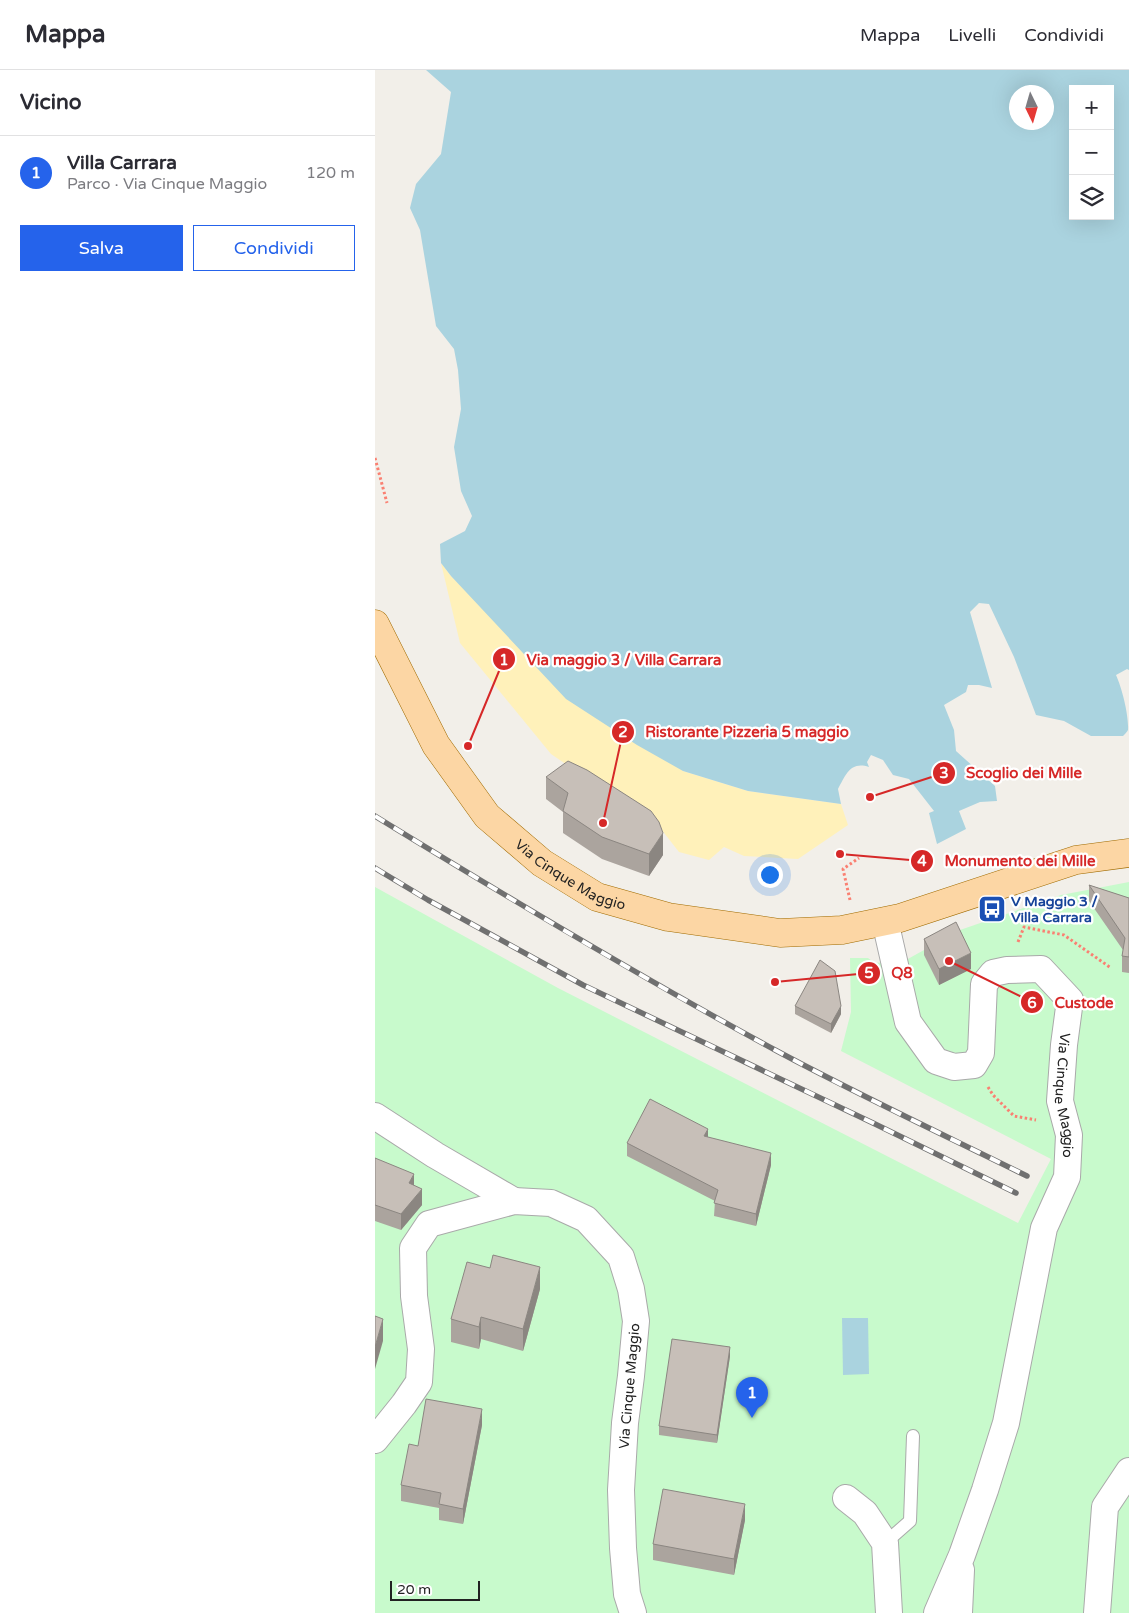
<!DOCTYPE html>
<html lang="it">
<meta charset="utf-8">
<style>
:root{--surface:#fff;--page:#f7f7f7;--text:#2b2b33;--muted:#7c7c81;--line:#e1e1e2;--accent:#2563eb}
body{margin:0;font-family:"Varela Round",sans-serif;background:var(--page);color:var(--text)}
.controls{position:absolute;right:15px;top:15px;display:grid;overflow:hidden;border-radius:0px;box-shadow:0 5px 20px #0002}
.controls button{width:45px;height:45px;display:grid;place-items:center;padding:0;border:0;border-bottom:1px solid var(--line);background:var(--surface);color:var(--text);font:25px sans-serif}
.compass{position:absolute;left:634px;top:15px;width:45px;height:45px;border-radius:50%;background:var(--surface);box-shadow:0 5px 20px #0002;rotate:175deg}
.scale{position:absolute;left:15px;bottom:12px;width:90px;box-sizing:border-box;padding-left:5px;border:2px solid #222;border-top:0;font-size:14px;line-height:18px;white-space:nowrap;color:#222;-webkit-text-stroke:4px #fff;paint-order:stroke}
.you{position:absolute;left:394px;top:804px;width:18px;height:18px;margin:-12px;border:4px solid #fff;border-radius:50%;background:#1a73e8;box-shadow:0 0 0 8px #1a73e833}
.badge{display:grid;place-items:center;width:32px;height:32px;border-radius:50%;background:var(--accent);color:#fff;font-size:16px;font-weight:700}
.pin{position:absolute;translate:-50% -41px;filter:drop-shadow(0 1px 2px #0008)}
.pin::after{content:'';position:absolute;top:26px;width:18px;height:15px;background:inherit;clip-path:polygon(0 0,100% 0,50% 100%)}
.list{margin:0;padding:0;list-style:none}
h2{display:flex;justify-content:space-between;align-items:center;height:65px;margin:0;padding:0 20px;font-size:21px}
h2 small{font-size:16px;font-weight:400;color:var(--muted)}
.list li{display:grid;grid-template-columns:32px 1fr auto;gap:15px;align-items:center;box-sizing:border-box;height:75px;padding:0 20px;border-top:1px solid var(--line)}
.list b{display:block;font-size:19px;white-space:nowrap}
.list p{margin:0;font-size:16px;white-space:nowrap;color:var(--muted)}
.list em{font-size:16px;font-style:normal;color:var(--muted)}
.actions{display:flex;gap:10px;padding:15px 20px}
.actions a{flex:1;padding:11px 0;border:1px solid var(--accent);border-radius:0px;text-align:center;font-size:18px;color:var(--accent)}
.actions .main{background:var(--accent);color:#fff}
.icon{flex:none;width:28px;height:28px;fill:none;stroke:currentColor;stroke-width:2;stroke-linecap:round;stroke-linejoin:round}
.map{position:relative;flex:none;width:754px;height:1543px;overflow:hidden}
header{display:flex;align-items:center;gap:30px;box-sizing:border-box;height:70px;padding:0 25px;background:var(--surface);border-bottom:1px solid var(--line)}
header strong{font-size:24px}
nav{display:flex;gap:28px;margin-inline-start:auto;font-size:18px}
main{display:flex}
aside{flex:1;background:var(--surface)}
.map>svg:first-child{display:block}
.sand{fill:#fff1ba}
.park{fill:#c8facc}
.water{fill:#aad3df;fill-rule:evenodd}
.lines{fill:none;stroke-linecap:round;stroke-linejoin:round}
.service-casing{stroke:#a9a9a9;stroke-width:14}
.minor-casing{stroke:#a9a9a9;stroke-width:28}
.primary-casing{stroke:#a06b00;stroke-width:29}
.path{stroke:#fa8072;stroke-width:3;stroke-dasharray:2.5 2.5;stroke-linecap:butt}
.service{stroke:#fff;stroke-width:12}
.minor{stroke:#fff;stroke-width:26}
.primary{stroke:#fcd6a4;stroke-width:28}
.rail-casing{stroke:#707070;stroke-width:5.5}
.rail{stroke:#fff;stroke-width:4;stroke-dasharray:11;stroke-linecap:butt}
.wall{fill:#aba49e}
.shaded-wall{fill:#8b8681}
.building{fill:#c7bfb8;stroke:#8b8681}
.labels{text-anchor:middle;stroke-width:4.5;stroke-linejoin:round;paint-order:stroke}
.street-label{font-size:14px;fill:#222;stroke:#fff}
.transit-label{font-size:14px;font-weight:bold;fill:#164399;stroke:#fff;text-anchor:start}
.leader{fill:none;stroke:#d62828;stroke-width:2}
.callout-dot{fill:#d62828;stroke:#fff;stroke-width:2}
.mark-label{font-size:15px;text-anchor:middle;font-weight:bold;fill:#fff}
.callout-label{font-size:15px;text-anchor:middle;font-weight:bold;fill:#d62828;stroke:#fff;stroke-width:4.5;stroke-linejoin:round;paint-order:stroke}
</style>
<header>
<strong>Mappa</strong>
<nav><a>Mappa</a><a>Livelli</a><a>Condividi</a></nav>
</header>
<main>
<aside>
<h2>Vicino<small></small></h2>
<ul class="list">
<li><span class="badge">1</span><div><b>Villa Carrara</b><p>Parco · Via Cinque Maggio</p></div><em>120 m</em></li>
</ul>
<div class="actions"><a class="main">Salva</a><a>Condividi</a></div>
</aside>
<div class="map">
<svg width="754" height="1543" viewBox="0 0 754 1543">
<rect width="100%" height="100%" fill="#f2efe9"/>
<polygon class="sand" points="66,493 76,506 96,526 308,701 373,721 466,734 473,755 423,789 369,786 349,777 334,790 304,782 286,759 176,684 85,573"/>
<polygon class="park" points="754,812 754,1543 0,1543 0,817 183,918 643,1153 676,1089 466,981 476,942 475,888 493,888 500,893 531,890 585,860 686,825"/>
<g class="water">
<path d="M 51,0 L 754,0 L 754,600 L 752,599 L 741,605 C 747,618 754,646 753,660 C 752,662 750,664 748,666 L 716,666 L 689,651 L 661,645 L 639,587 L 614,534 L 604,533 L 595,542 L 617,618 L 604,615 L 593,615 L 591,622 L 569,635 L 579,660 L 581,681 L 620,716 L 622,731 L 605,732 L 584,741 L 591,759 L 562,774 L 554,743 L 559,741 L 534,709 L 518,705 L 508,690 L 496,685 L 492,692 L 494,697 C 475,691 471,705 463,719 L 466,734 L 373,721 L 308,701 L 262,675 L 191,629 L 76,506 L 66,493 L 65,474 L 90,461 L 97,446 L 86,421 L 79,377 L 86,339 L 83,300 L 79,279 L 61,256 L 45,160 L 35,138 L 41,114 L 66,84 L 76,22 ZM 698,19 L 735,19 L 735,146 L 698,146 ZM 642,22 L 672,22 L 672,52 L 642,52 Z"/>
<polygon points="467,1248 493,1248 494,1304 468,1305"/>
</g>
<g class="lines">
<g class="service-casing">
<polyline id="service" points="510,1473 535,1451 538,1366"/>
</g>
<g class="minor-casing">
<g id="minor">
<path id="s1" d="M 510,851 L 533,952 L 561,991 L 579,997 L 599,995 L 606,983 L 609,914 L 618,903 L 632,900 L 666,899 L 695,930 L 689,975 L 685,1031 L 694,1065 L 692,1107 L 669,1158 L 631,1353 L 610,1420 L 587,1485 L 562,1543"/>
<polyline points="0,1046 60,1085 139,1131"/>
<polyline points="0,1370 29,1334 44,1312 46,1279 39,1226 38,1178 54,1154 139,1131 176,1133 211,1149 246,1187 256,1219 261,1251 256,1306 250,1353 246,1420 248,1478 252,1524 258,1543"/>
<polyline points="471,1428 490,1443 510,1473 514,1543"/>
<polyline points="584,1543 586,1500"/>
<polyline points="722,1543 730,1437 754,1401"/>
</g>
</g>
<g class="primary-casing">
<g id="primary">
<path id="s2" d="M 0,554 L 61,675 L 112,746 L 167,793 L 222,827 L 293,847 L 405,863 L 467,860 L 525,848 L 701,790 L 754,783"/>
</g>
</g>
<g class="path">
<polyline points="0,388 12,433"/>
<polyline points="475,830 468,799 484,788"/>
<polyline points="643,872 649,857 689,865 736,898"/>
<polyline points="613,1017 618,1025 639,1046 661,1050"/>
</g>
<use href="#service" class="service"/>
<use href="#minor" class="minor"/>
<use href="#primary" class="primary"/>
<g class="rail-casing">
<g id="rail">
<path d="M 0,746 C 132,827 265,907 402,981 C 484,1025 569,1065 652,1106"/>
<polyline points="0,798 53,830 208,915 498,1053 641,1123"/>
</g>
</g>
<use href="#rail" class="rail"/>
</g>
<g class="wall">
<polygon points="171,707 288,785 274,806 227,789 188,763 188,742 171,729"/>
<polygon points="714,815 754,828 754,903 747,902 747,886 748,880 714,831"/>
<polygon points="549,869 596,899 564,915 549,885"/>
<polygon points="420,936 466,944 456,963 420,944"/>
<polygon points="333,1067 396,1095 381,1156 339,1146 340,1131 252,1086 252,1073"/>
<polygon points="0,1088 39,1115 47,1135 26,1160 0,1151"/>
<polygon points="165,1219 148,1281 106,1269 104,1279 76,1272 76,1249"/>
<polygon points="355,1286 342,1373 284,1365 284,1356"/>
<polygon points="107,1355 88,1454 64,1450 64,1438 26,1431 26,1415 43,1376"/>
<polygon points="370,1450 359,1505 278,1490 278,1474"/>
</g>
<g class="shaded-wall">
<polygon points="288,763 288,785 274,806 274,784"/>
<polygon points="596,883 596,899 564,915 564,899"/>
<polygon points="466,936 466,944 456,963 456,954"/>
<polygon points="333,1059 333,1072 329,1066"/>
<polygon points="396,1083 396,1095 381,1156 381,1144"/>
<polygon points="39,1104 39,1120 34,1113"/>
<polygon points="47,1119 47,1135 26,1160 26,1144"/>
<polygon points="165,1197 165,1219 148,1281 148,1259"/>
<polygon points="106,1247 106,1269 104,1279 104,1257"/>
<polygon points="8,1249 8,1271 0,1299 0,1277"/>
<polygon points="355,1277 355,1286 342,1373 342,1365"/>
<polygon points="107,1339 107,1355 88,1454 88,1439"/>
<polygon points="370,1434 370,1450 359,1505 359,1489"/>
</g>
<g class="building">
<polygon points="193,691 212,700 276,741 284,752 288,763 274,784 227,767 188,741 193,723 171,707"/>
<polygon points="714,815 754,828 754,887 747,886 750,868"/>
<polygon points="581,852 596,883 564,899 549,869"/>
<polygon points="445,890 460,901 466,936 456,954 420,936"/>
<polygon points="275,1029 333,1059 329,1066 396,1083 381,1144 339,1133 343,1120 252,1073"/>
<polygon points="0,1088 39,1104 34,1113 47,1119 26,1144 0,1135"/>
<polygon points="118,1185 165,1197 148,1259 106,1247 104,1257 76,1249 92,1192 115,1198"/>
<polygon points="0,1246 8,1249 0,1277"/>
<polygon points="297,1269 355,1277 342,1365 284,1356"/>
<polygon points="51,1329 107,1339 88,1439 64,1434 66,1423 26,1415 34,1374 43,1376"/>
<polygon points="288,1419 370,1434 359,1489 278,1474"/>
</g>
<defs>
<g id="bus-square" transform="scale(1.4375)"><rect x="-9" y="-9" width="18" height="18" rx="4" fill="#1a4fb4" stroke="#fff"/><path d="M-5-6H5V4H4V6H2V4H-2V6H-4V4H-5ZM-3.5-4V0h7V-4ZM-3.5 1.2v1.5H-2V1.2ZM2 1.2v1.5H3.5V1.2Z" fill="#fff"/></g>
</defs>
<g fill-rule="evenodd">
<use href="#bus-square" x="617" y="839"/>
</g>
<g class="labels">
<g class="street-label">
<text dy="5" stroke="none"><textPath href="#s2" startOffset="326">Via Cinque Maggio</textPath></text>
<text dy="5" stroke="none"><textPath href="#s1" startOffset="475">Via Cinque Maggio</textPath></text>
<text transform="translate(254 1316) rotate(-85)" y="5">Via Cinque Maggio</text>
</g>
<g class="transit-label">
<text x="636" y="836">V Maggio 3 /<tspan x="636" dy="16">Villa Carrara</tspan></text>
</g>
</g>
<path class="leader" d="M93 676L129 589M228 753L248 662M495 727L569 703M465 784L547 791M400 912L494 903M574 891L657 932"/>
<g class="callout-dot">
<circle cx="93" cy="676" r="5"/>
<circle cx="228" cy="753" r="5"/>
<circle cx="495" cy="727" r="5"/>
<circle cx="465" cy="784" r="5"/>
<circle cx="400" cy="912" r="5"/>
<circle cx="574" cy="891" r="5"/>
<circle cx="129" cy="589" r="12"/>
<circle cx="248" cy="662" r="12"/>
<circle cx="569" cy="703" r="12"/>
<circle cx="547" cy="791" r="12"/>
<circle cx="494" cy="903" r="12"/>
<circle cx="657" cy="932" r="12"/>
</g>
<g class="mark-label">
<text x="129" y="595">1</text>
<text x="248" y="667">2</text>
<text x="569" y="708">3</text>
<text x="547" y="796">4</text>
<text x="494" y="908">5</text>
<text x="657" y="938">6</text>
</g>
<g class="callout-label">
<text x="249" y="595">Via maggio 3 / Villa Carrara</text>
<text x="372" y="667">Ristorante Pizzeria 5 maggio</text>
<text x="649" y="708">Scoglio dei Mille</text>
<text x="645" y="796">Monumento dei Mille</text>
<text x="527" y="908">Q8</text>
<text x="709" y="938">Custode</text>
</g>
</svg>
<div class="controls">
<button>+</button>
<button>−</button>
<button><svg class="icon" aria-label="layers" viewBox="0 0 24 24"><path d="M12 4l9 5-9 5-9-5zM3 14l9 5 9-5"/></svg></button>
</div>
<svg class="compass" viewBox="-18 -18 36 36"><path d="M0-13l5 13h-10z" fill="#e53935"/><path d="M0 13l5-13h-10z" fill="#7c7c81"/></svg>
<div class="scale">20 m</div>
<div class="you"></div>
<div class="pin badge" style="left:377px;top:1348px">1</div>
</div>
</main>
